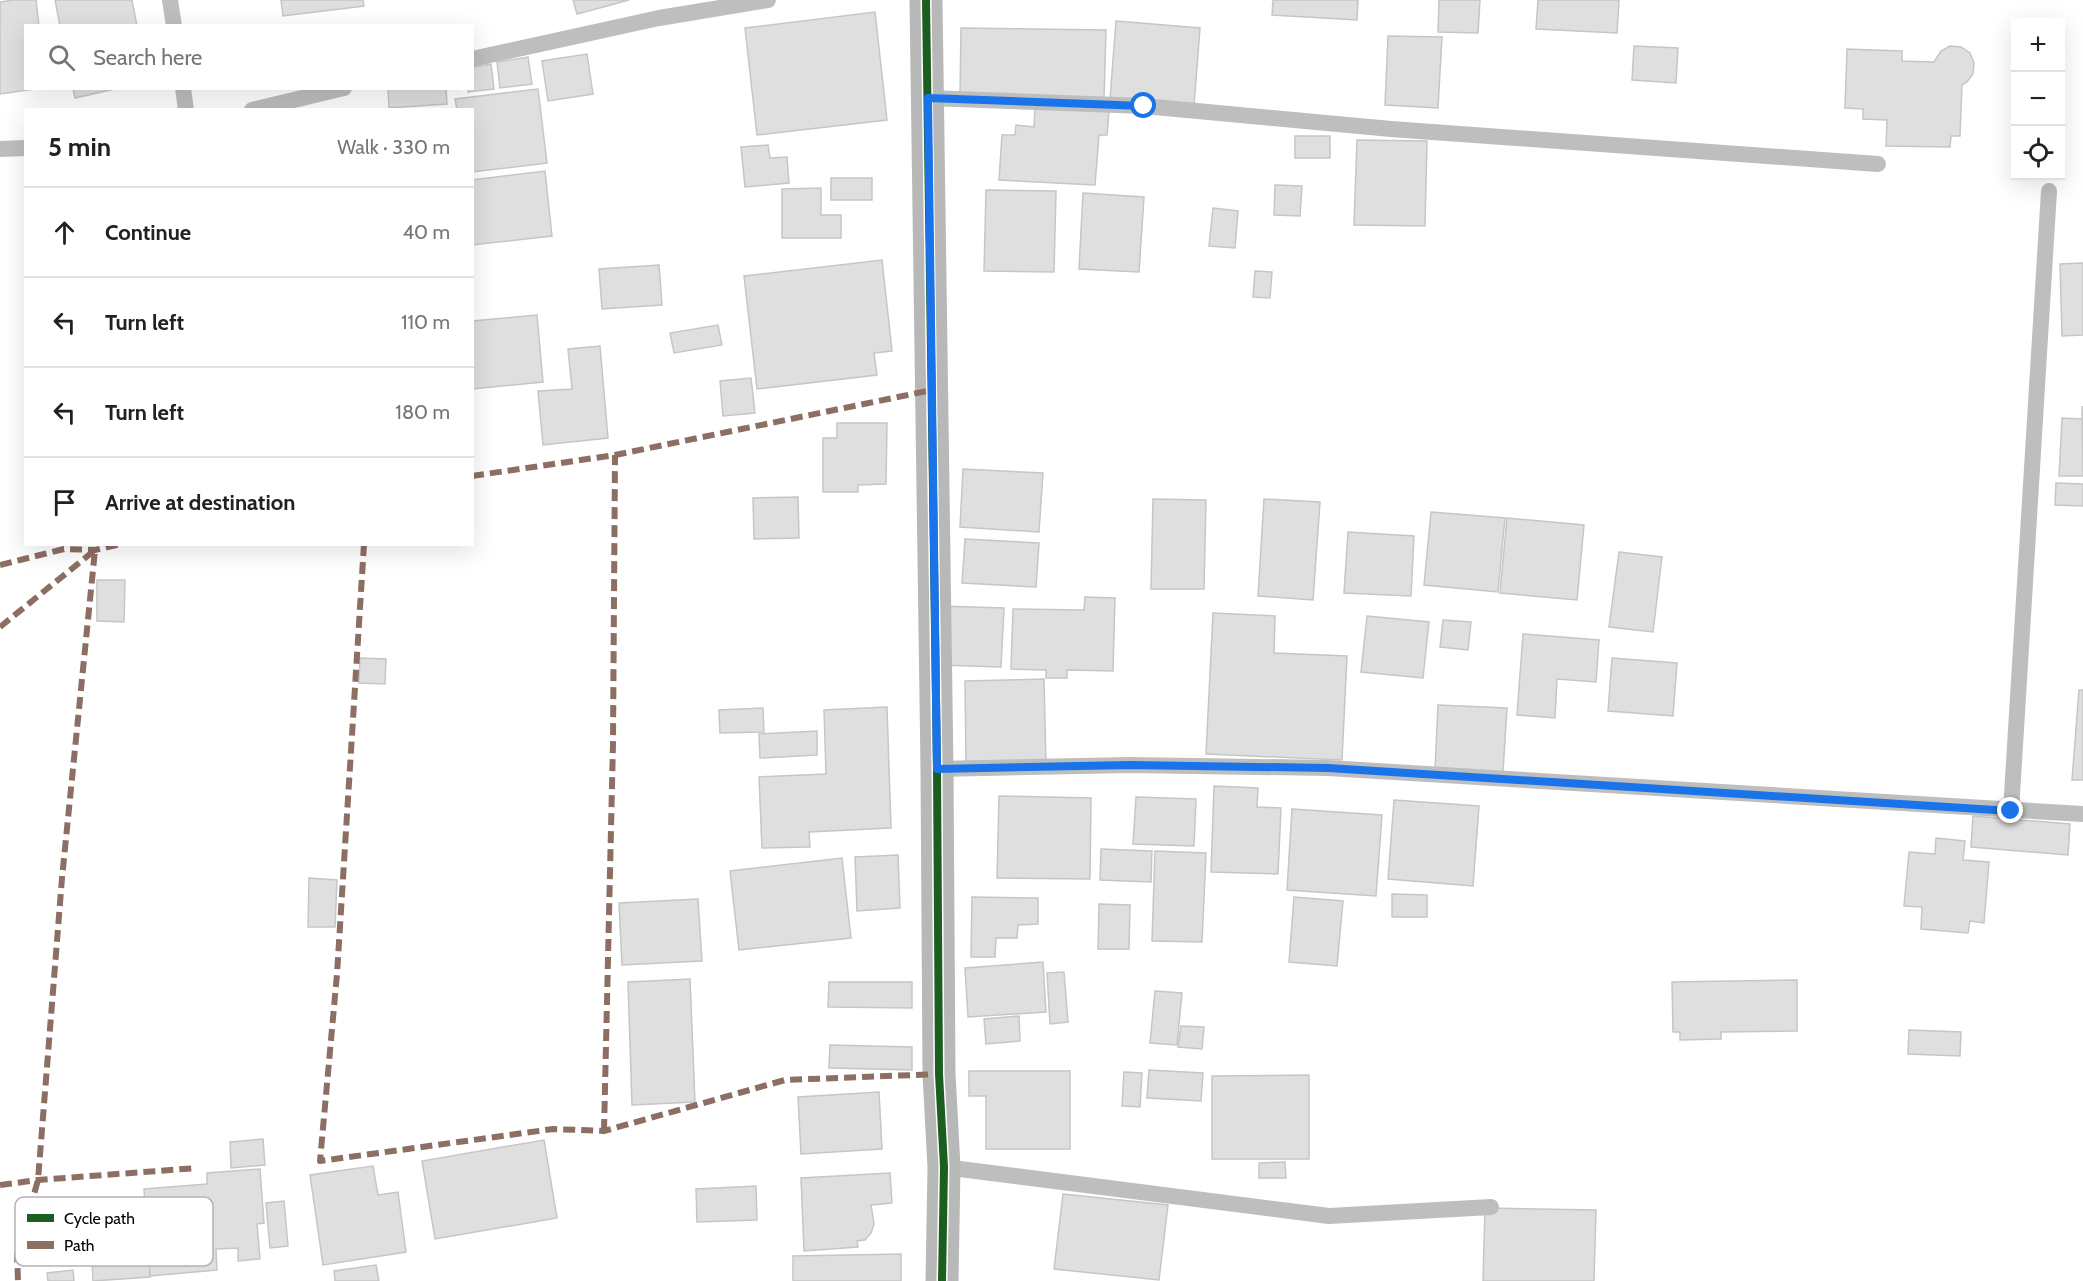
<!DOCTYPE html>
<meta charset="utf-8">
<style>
:root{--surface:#fff;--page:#f2f2f2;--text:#202124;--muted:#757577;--line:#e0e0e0}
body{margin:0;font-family:Cabin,sans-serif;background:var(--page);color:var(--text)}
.controls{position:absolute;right:18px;top:18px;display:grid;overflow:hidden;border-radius:0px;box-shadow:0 6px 24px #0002}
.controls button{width:54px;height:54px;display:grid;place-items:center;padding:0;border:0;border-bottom:2px solid var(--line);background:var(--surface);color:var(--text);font:30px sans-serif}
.stop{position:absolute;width:18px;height:18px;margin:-14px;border:4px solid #1a73e8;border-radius:50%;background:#fff}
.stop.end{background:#1a73e8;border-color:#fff;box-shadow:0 2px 6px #0008}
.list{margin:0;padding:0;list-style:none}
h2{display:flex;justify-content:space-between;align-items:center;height:78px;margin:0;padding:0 24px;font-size:26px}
h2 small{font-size:20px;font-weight:400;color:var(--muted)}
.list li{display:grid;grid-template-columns:39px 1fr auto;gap:18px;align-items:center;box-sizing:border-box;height:90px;padding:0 24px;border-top:2px solid var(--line)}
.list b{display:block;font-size:22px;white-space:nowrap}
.list em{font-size:20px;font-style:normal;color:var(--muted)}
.icon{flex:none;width:33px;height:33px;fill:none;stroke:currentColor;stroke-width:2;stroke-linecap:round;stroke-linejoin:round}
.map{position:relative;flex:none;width:2083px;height:1281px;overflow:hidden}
.search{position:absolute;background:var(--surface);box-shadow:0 6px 24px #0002;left:24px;top:24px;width:450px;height:66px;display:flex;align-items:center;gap:15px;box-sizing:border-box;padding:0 21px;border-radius:0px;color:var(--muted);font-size:22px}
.panel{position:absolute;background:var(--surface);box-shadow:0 6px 24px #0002;left:24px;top:108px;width:450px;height:438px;border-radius:0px}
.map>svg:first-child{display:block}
.building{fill:#dfdfdf;stroke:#c6c6c6;stroke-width:1.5}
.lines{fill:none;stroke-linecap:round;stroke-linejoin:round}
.lane{stroke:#bebebe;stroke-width:16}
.secondary{stroke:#b8b8b8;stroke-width:33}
.quiet{stroke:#8d6e63;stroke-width:6;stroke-dasharray:12 6;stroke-linecap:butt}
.cycleway-casing{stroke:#fff;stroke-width:11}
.cycleway{stroke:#1b5e20;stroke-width:8}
.route{stroke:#1a73e8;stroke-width:8}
.key{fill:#fff;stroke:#b2b2b2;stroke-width:1.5}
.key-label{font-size:16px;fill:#000}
</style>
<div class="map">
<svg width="2083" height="1281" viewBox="0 0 2083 1281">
<rect width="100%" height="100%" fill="#fff"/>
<g class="building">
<polygon points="14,0 36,0 39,26 26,26 26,88 42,88 0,94 0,2"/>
<polygon points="55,0 132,0 137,26 60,26"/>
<polygon points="281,0 363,0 364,6 283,16"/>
<polygon points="573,0 629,0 577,14"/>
<polygon points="1273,0 1358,0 1357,20 1272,15"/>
<polygon points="1439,0 1480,0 1478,33 1438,32"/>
<polygon points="1538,0 1619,0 1617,33 1536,29"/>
<polygon points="875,12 887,120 757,135 745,28"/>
<polygon points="1116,21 1200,28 1194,106 1110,99"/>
<polygon points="961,28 1106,30 1104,100 960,98"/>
<polygon points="1388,36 1442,37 1438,108 1385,105"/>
<polygon points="1634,46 1678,48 1676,83 1632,80"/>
<polygon points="1950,46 1961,47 1970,53 1974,63 1973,74 1967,82 1962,85 1960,136 1951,136 1950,147 1886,146 1887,120 1863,119 1863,109 1845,108 1847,49 1902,51 1902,61 1934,62 1941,51"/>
<polygon points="587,54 593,94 548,101 542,61"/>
<polygon points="528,57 532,84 500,88 497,62"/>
<polygon points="491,64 494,89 468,92 468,88 472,88 472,67"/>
<polygon points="73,88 119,88 75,98"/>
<polygon points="388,88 446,88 447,104 389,108"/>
<polygon points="538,89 547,163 472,172 472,110 457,110 455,99"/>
<polygon points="1035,106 1109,111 1107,135 1099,135 1095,185 999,180 1002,135 1015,135 1016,125 1034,127"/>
<rect x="1295" y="136" width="35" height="22"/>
<polygon points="1357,140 1427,141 1425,226 1354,225"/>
<polygon points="768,145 770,158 787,157 789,183 745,187 741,147"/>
<polygon points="545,171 552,236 472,245 472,180"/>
<rect x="831" y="178" width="41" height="22"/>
<polygon points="1275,185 1302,186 1300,216 1274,215"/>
<polygon points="821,188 821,215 841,215 841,238 782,238 782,189"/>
<polygon points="986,190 1056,191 1054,272 984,271"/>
<polygon points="1083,193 1144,197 1139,272 1079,269"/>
<polygon points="1213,208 1238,211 1235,248 1209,246"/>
<polygon points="882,260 892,351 874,353 877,375 757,389 744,276"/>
<polygon points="2083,263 2083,335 2062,336 2060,264"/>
<polygon points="659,265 662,305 602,309 599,269"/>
<polygon points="1255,271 1272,272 1270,298 1253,297"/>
<polygon points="537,315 543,382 472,389 472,321"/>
<polygon points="718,325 722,345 674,353 670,333"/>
<polygon points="600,346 608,438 543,445 538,391 572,389 568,349"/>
<polygon points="751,378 755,413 723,416 720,381"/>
<polygon points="2082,406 2083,476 2059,476 2062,418 2082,419"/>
<polygon points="837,423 887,423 886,484 858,485 858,492 823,492 823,438 837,438"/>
<polygon points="963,469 1043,473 1039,532 960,527"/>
<polygon points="2056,483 2083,484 2083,506 2055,505"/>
<polygon points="798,497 799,538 754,539 753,498"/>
<polygon points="1153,499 1206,500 1204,589 1151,589"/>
<polygon points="1264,499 1320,502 1313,600 1258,596"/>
<polygon points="1431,512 1505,518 1498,592 1424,585"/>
<polygon points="1507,518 1584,525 1577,600 1500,593"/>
<polygon points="1348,532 1414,536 1411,596 1344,593"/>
<polygon points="965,539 1039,543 1036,587 962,583"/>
<polygon points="1619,552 1662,557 1653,632 1609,627"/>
<polygon points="97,580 125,580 124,622 97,621"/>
<polygon points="1085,597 1115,598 1113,671 1067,670 1067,678 1046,678 1046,670 1011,669 1013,609 1084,610"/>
<polygon points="939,606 1004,608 1001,667 937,665"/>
<polygon points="1213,613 1275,616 1274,653 1347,656 1342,760 1206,754"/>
<polygon points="1367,616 1429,622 1423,678 1361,672"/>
<polygon points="1443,620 1471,622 1468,650 1440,647"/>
<polygon points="1523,634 1599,640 1596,682 1557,679 1555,718 1517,715"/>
<polygon points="360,658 386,659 385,684 359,683"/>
<polygon points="1612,658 1677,663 1673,716 1608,711"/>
<polygon points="1044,679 1046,763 966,765 965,681"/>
<polygon points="2079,690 2083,690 2083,780 2072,780"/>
<polygon points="1438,705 1507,708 1503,772 1435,769"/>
<polygon points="887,707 891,828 809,832 810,847 762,848 759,777 826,774 824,710"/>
<polygon points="763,708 764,732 720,733 719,710"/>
<polygon points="817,731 817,755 760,758 759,734"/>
<polygon points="1214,786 1258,788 1257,807 1281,808 1278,874 1211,872"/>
<polygon points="999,796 1091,798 1090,879 997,878"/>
<polygon points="1136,797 1196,799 1194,846 1133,844"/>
<polygon points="1394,800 1479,806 1473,886 1388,879"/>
<polygon points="1292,809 1382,815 1376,896 1287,890"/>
<polygon points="1973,816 2070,824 2068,855 1971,847"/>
<polygon points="1936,838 1965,841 1963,860 1989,862 1984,923 1970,921 1968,933 1921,929 1922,907 1904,906 1909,852 1935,854"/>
<polygon points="1101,849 1152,851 1151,882 1100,880"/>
<polygon points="1155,851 1206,853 1202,942 1152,941"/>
<polygon points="898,855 900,908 857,911 855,857"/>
<polygon points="842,858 851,938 739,950 730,871"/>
<polygon points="309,878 337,880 335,927 308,927"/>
<polygon points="1392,894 1427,895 1427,917 1392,917"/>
<polygon points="972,897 1038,898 1038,924 1018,925 1017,938 996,938 995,957 971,957"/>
<polygon points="1294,897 1343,901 1337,966 1289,962"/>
<polygon points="698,899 702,961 622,965 619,903"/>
<polygon points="1099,904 1130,905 1129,949 1098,949"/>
<polygon points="1043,962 1046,1012 968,1017 965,968"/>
<polygon points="1064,972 1068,1022 1050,1024 1047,973"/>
<polygon points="690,979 695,1102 632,1105 628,982"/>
<polygon points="1797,980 1797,1031 1721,1032 1721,1039 1680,1040 1680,1032 1673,1032 1672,982"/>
<polygon points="829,982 912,982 912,1008 828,1007"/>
<polygon points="1155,991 1182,993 1177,1045 1150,1043"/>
<polygon points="1019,1016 1020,1041 986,1044 984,1019"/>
<polygon points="1181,1026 1204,1027 1202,1049 1178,1047"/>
<polygon points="1909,1030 1961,1032 1960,1056 1908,1054"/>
<polygon points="830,1045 912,1047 912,1070 829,1068"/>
<polygon points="1149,1070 1203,1073 1201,1101 1147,1098"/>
<polygon points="969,1071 1070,1071 1070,1149 986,1149 986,1096 969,1096"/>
<polygon points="1124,1072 1142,1073 1140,1107 1122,1106"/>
<polygon points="1309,1075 1309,1159 1212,1159 1212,1076"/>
<polygon points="879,1092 882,1149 801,1154 798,1097"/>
<polygon points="263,1139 265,1165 231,1168 230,1142"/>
<polygon points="544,1140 557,1218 435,1239 422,1161"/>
<polygon points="1285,1162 1286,1178 1259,1178 1259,1163"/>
<polygon points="373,1166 378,1195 398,1192 406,1252 323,1265 310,1175"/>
<polygon points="260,1169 264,1223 257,1224 260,1259 238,1261 238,1248 216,1249 217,1270 150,1276 144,1189 207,1184 207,1173"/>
<polygon points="890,1173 892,1203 871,1205 874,1224 871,1233 865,1240 857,1241 858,1247 804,1251 801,1178"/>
<polygon points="756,1186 757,1220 697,1222 696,1189"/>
<polygon points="1063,1194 1168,1205 1159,1280 1054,1269"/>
<polygon points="284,1201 288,1246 270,1248 266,1203"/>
<polygon points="1485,1208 1596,1210 1594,1281 1483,1281"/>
<polygon points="146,1213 150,1277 93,1281 90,1216"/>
<polygon points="901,1254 901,1281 793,1281 793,1256"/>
<polygon points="376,1265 379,1281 335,1281 334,1271"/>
<polygon points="73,1270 74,1281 48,1281 47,1273"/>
</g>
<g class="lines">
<g class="lane">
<polyline points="170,0 174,26"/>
<polyline points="472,59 659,18 768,0"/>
<polyline points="183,88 186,110"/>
<polyline points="928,98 1144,106 1391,129 1878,164"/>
<polyline points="252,110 344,88"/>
<polyline points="0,149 26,148"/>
<polyline points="937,769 1130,765 1328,768 2083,814"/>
<polyline points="2011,811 2049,191"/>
<polyline points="944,1167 1329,1216 1491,1207"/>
</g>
<polyline class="secondary" points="926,0 937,769 939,1074 944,1167 942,1281"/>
<g class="quiet">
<polyline points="472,476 615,455 932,390"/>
<polyline points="364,544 337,974 320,1161 553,1129 604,1131 785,1080 939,1074"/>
<polyline points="0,565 64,549 95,550 121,544"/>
<polyline points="0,627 95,550 62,878 38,1180 17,1255 18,1281"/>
<polyline points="604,1131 613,743 615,455"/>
<polyline points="0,1185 38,1180 197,1168"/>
</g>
<g class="cycleway-casing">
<polyline id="cycleway" points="926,0 937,769 939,1074 944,1167 942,1281"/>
</g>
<use href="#cycleway" class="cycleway"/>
</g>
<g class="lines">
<polyline class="route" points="1144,106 928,98 937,769 1130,765 1328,768 2011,811"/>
</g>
<rect x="15" y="1197" width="198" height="69" rx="9" class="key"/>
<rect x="27" y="1214" width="27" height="8" fill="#1b5e20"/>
<rect x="27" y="1241" width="27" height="8" fill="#8d6e63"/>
<g class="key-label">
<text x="64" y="1224">Cycle path</text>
<text x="64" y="1251">Path</text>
</g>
</svg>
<div class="controls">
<button>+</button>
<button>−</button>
<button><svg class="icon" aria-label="locate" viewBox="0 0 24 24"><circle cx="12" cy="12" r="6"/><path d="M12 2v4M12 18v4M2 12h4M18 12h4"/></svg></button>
</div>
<div class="stop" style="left:1144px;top:106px"></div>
<div class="stop end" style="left:2011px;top:811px"></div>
<div class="search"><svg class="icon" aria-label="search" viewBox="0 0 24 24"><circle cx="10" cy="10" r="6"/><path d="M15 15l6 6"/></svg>Search here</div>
<section class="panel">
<h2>5 min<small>Walk · 330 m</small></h2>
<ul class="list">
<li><svg class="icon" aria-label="ahead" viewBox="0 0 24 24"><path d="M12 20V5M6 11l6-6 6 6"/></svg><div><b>Continue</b></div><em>40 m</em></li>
<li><svg class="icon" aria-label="left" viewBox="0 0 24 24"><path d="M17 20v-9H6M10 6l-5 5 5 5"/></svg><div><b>Turn left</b></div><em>110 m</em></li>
<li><svg class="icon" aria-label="left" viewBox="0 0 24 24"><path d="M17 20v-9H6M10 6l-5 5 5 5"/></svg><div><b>Turn left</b></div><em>180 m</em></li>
<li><svg class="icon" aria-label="arrive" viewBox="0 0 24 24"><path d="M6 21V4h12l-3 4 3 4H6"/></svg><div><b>Arrive at destination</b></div></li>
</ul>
</section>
</div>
